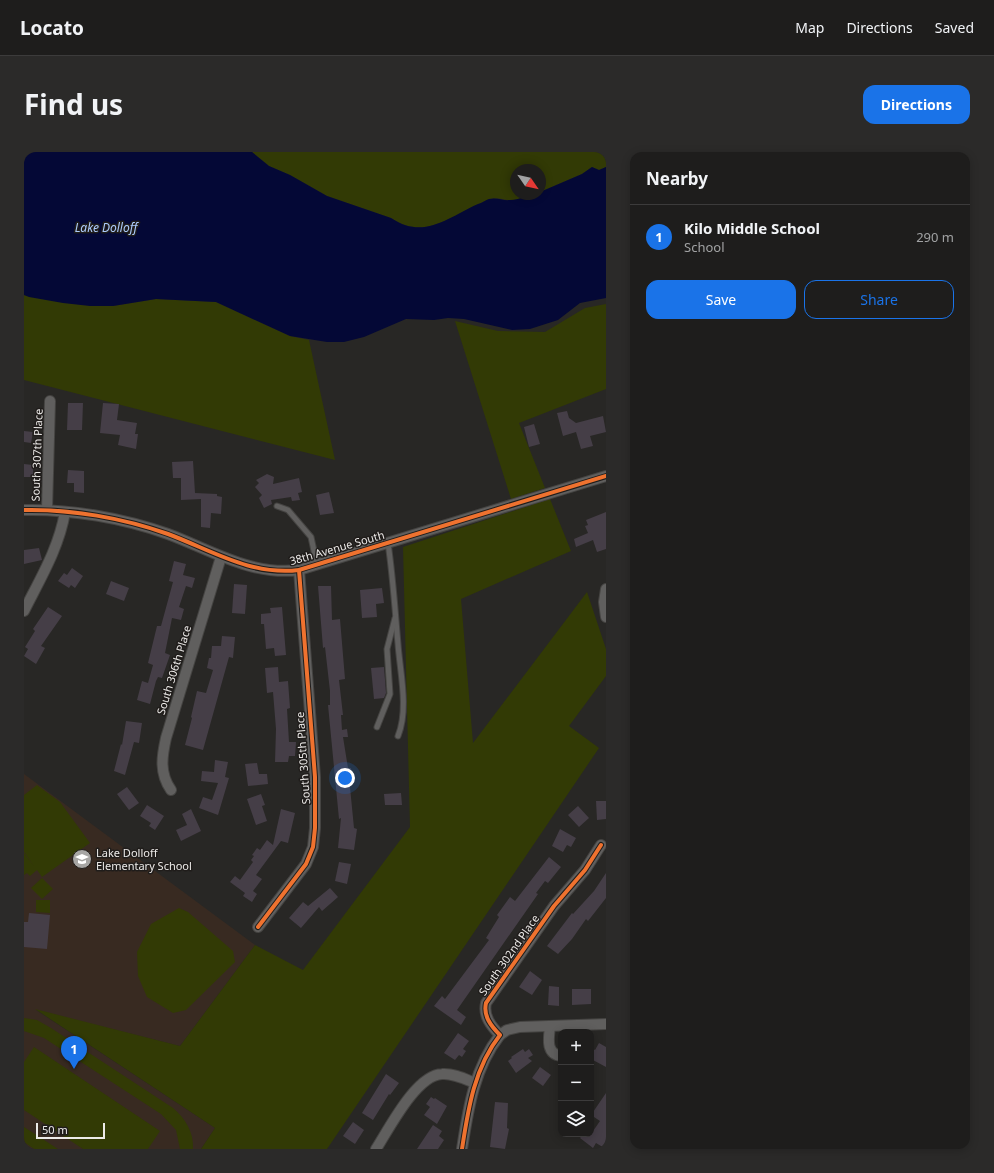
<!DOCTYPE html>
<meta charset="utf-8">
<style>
:root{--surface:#1e1d1c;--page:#2b2a29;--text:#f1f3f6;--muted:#a1a2a3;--line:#3c3b3b;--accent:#1a73e8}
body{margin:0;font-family:"Noto Sans",sans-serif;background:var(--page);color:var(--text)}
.controls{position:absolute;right:12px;bottom:12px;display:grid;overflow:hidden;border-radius:8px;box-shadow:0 2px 10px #0003}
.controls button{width:36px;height:36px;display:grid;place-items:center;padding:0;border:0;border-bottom:1px solid var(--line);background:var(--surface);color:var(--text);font:20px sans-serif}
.compass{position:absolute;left:486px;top:12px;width:36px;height:36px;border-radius:50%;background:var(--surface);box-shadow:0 2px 10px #0003;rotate:124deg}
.scale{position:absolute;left:12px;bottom:10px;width:69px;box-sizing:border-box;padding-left:4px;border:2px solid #eceae8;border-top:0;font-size:11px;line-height:14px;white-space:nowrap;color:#eceae8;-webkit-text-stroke:3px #201d1b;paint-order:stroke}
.you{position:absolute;left:321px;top:626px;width:14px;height:14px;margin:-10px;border:3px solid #fff;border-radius:50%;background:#1a73e8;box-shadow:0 0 0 6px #1a73e833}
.badge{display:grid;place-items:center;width:26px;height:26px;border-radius:50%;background:var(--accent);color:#fff;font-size:13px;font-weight:700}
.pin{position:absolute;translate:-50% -33px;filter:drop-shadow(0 1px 2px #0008)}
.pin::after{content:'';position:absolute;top:21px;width:14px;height:12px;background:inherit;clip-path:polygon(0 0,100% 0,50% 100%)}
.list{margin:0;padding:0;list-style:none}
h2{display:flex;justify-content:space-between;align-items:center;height:52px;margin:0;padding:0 16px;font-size:17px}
h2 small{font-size:13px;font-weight:400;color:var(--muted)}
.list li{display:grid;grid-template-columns:26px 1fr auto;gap:12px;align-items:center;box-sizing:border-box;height:64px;padding:0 16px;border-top:1px solid var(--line)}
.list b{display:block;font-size:15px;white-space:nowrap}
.list p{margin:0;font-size:13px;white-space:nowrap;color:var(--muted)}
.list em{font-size:13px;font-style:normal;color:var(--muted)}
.actions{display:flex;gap:8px;padding:12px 16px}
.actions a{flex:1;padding:9px 0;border:1px solid var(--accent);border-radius:12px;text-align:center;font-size:14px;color:var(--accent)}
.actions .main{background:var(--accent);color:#fff}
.icon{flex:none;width:22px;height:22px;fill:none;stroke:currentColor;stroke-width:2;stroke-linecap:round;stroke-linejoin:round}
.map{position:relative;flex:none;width:582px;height:997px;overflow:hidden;border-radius:12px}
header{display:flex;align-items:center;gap:24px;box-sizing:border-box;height:56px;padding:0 20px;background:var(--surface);border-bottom:1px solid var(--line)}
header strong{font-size:19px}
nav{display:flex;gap:22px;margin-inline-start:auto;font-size:14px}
.intro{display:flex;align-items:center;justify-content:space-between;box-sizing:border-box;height:96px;padding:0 24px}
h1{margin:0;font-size:28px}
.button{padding:10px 18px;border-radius:12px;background:var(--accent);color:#fff;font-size:14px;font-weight:700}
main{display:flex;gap:24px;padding:0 24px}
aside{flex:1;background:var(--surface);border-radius:12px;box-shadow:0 2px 10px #0003}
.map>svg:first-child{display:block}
.commercial{fill:#382a21}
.green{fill:#323a05}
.water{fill:#040836}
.building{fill:#453e47}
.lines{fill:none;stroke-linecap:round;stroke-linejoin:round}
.lane-casing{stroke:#454442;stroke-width:7}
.street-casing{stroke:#454442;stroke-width:12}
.lane{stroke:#605f5e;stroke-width:5}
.street{stroke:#605f5e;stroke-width:10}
.cycleway-casing{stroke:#201d1b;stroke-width:6}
.cycleway{stroke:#ef722f;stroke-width:4}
.labels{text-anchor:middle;stroke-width:3;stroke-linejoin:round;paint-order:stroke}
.street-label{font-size:11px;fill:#eceae8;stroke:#201d1b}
.poi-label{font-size:11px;fill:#eceae8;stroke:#201d1b;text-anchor:start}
.water-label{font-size:12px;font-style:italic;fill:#adccfe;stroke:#201d1b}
</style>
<header>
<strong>Locato</strong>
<nav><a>Map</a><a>Directions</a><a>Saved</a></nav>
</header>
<div class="intro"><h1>Find us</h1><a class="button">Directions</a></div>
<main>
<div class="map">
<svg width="582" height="997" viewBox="0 0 582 997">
<rect width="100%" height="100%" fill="#282725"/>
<polygon class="commercial" points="0,622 231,793 156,894 12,858 191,976 177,997 0,997"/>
<g class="green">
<path d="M 228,0 L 582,0 L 582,15 L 575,18 L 568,15 L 558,22 L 516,40 L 516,18 L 492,18 L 492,42 L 508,42 C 501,45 492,49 484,48 C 478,47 473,45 466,47 C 462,48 459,50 455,52 C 424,66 400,88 367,66 L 303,44 L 266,23 L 245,14 Z"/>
<polygon points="0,143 89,154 132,147 192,150 266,184 285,188 311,308 0,228"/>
<polygon points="582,152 582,237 495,271 521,336 487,347 431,169 474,179 521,180 561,156"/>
<polygon points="526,347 547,399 437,447 449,591 563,440 582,497 582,524 545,574 575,596 303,997 177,997 191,976 11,857 156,894 231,793 279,818 386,675 379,395"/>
<polygon points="13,633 36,650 66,691 18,725 13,718 6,724 3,721 0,723 0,701 10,714 0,700 0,643"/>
<polygon points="18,726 29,737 18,747 7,736"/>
<polygon points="12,748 26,748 26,761 12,760"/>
<polygon points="155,756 164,760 209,799 211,810 162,858 149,861 123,845 114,824 113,800 127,772"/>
<path d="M 0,866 L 13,868 L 27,876 L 149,956 C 161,966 170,980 169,997 L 156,997 L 152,978 L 137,962 L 20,886 L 0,879 Z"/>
<polygon points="10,895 136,979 124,997 59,997 0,958 0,910"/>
<polygon points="0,975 34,997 10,997 0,990"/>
</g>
<path class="water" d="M 0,0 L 228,0 L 245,14 L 266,23 L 303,44 L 367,66 C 400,88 423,66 454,52 C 458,51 462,48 465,47 C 473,45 479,49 486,48 C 497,48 505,42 516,42 L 516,40 L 558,22 L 568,15 L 575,18 L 582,15 L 582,146 L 556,151 L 534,168 L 506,177 L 488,178 L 440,167 L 424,166 L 410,168 L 382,167 L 340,185 L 320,190 L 303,190 L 266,184 L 192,150 L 132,147 L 89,154 L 66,154 L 39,151 L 5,145 L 0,143 Z"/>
<g class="building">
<polygon points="44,251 59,251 58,278 43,278"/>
<polygon points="79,251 95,252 93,268 113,271 111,282 114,282 112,297 94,293 96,283 76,281"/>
<polygon points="543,259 545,266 552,271 579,264 582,280 566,284 569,294 557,297 552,280 539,284 533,261"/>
<polygon points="510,272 516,292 505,295 500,275"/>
<polygon points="0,279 9,280 7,291 0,290"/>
<polygon points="169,309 171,341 193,342 193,344 198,345 197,362 187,361 186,376 177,375 177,347 157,348 157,326 149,326 148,310"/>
<polygon points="0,312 9,313 9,325 0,325"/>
<polygon points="44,318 60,319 60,341 50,340 50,331 43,331"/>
<polygon points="243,322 250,325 249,332 275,326 278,340 274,341 276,348 268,349 267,345 247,348 248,352 240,356 235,346 238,343 231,335 235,331 232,328"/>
<polygon points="305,340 310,361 296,363 292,343"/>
<polygon points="582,360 582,397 573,400 569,388 552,395 550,387 564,381 561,374 564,373 562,368"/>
<polygon points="15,396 18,408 0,412 0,398"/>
<polygon points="150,409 162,412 159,423 171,426 168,436 162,434 155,455 160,457 157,468 148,466 141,501 146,503 138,526 134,525 132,529 126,552 113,548 118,529 124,531 129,513 124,511 133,474 137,474 149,430 145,429"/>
<polygon points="48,416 59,424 51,436 47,433 45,436 34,429 40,421 43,423"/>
<polygon points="87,429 105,436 100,449 82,442"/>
<polygon points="210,432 223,433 221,462 208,461"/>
<polygon points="294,434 307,434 308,468 316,467 321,527 315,528 319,563 317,563 318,578 323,577 324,585 319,585 324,616 327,616 328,625 325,625 330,676 333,677 330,698 314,696 317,666 315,667 304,553 306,553 306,539 301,495 299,496"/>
<polygon points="358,436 360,451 352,452 353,465 338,466 336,438"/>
<polygon points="24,455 38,464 17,494 21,496 12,512 0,504 4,497 1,495 11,479 9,477"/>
<polygon points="258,455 262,503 251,504 250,496 242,497 240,472 237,472 237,462 247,461 246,456"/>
<polygon points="198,484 211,485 209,506 205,505 179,598 161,593 168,566 167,565 173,539 182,541 189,518 183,516 185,506 187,506 188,494 197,494"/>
<polygon points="254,515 255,530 264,529 266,556 263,557 265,590 272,590 271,604 265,604 264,610 251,610 252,577 249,540 243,541 241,516"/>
<polygon points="360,515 362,541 360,546 350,547 347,516"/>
<polygon points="102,569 118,571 115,591 110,590 101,623 90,619 97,592 98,593"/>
<polygon points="191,608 204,610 201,625 205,626 194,663 175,656 179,645 188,648 194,631 177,629 178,619 190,620"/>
<polygon points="233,611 235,622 243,622 244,632 224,634 221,612"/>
<polygon points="103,635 115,651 105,658 93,642"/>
<polygon points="377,641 378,653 361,653 360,642"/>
<polygon points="237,642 241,653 238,654 243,669 232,673 223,647"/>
<polygon points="572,649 582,649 582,667 573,668"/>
<polygon points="123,653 140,664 131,678 125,674 127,671 116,664"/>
<polygon points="554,654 565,666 555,675 544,663"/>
<polygon points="167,657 177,679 157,689 152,678 163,673 158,662"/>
<polygon points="257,657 271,661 264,691 257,689 232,723 238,727 229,739 233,742 228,750 219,744 221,741 206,730 211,724 216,728 229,710 227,708 230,704 228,703 233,696 236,698 243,688 249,693"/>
<polygon points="536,677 552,686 547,695 543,693 539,700 528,694"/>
<polygon points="525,705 537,715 524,731 521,729 512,741 514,742 433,858 442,865 437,873 410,854 418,844 421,847 465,788 462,786 475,765 473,763 486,745 491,749"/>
<polygon points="315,710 327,712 323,732 311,729"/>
<polygon points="582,721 582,746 564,769 562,767 548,787 534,802 523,794 548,761 549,762 570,739"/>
<polygon points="306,736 314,745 298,759 295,755 277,776 265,766 279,750 284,754"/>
<polygon points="5,761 26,763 23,797 0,795 0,770 4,770"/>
<polygon points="506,819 518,828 508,843 495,835"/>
<polygon points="525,834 535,835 535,854 524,853"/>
<polygon points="548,837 567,837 567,852 548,853"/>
<polygon points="434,881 445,889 439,897 442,899 438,905 435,903 431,908 420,901"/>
<polygon points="575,891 582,895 582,915 567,907 567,896 571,898"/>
<polygon points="499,897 501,900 505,897 509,903 504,906 508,909 492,921 484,909 488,906 487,905"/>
<polygon points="516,915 527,923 519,934 508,926"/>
<polygon points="362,922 375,931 366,943 365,942 349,968 338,961"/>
<polygon points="582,941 582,997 572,991 569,996 556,986 559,982 567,982 576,969 567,963"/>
<polygon points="407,945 410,947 411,946 423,954 413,972 400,963 406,955 402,952"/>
<polygon points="471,950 484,951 483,976 485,977 481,997 466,995"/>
<polygon points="329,970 340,978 331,992 319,984"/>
<polygon points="409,973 418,979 415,984 420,988 414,997 393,997"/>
</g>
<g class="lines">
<g class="lane-casing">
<g id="lane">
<polyline points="253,354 264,358 287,385 293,413"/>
<path d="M 364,391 C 369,425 371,458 374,492 C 376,520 385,557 374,584"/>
<polyline points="353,575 366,542 363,497 371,466"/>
</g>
</g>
<g class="street-casing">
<g id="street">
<polyline points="23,357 26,249"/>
<path d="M 0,358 C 47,357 99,366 144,382 C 187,398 227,424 275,418 L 582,324"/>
<polyline points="582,437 580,450 582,465"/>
<path d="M 0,459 C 16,427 35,396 41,360"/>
<path d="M 147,638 C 135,621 138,604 142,586 L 197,405"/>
<polyline points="234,775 282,712 289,695 291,676 291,625 275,418"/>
<path d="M 526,874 C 525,885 521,902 537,904"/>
<polyline points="476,883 483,878 496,875 582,872"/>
<path d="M 352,997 C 365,977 392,923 418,922 C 429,921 441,927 451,931"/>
<path d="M 438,997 C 444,958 450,916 476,883 C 467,874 459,864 462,851 L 530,754 L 561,718 L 577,693"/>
</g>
</g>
<use href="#lane" class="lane"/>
<use href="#street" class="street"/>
<g class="cycleway-casing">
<g id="cycleway">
<path d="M 0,358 C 47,357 99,366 144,382 C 187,398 227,424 275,418 L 582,324"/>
<polyline points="234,775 282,712 289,695 291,676 291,625 275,418"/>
<path d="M 438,997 C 444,958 450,916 476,883 C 467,874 459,864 462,851 L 530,754 L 561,718 L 577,693"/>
</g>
</g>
<use href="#cycleway" class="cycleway"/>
</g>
<defs>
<g id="school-disc" transform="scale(1)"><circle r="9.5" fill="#a7a6a4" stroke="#201d1b"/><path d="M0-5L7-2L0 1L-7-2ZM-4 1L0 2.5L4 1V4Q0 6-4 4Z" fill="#fff"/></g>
</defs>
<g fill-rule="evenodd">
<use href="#school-disc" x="58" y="707"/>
</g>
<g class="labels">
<g class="street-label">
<text transform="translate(13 303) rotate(-88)" y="4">South 307th Place</text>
<text transform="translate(313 396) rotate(-16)" y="4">38th Avenue South</text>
<text transform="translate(150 518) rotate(-73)" y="4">South 306th Place</text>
<text transform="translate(279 606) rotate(-94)" y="4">South 305th Place</text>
<text transform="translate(485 803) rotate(-55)" y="4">South 302nd Place</text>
</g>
<g class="poi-label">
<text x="72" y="705">Lake Dolloff<tspan x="72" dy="13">Elementary School</tspan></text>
</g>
<g class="water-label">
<text x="82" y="80">Lake Dolloff</text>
</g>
</g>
</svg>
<div class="controls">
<button>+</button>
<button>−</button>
<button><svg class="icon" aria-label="layers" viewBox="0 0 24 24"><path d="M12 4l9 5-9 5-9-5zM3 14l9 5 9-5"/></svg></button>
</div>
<svg class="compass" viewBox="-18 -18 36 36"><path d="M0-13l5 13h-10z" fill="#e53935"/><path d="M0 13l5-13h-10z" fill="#a1a2a3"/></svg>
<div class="scale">50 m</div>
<div class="you"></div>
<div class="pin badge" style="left:50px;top:917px">1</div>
</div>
<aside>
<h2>Nearby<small></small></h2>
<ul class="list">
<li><span class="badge">1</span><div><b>Kilo Middle School</b><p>School</p></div><em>290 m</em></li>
</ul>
<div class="actions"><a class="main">Save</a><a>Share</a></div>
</aside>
</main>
